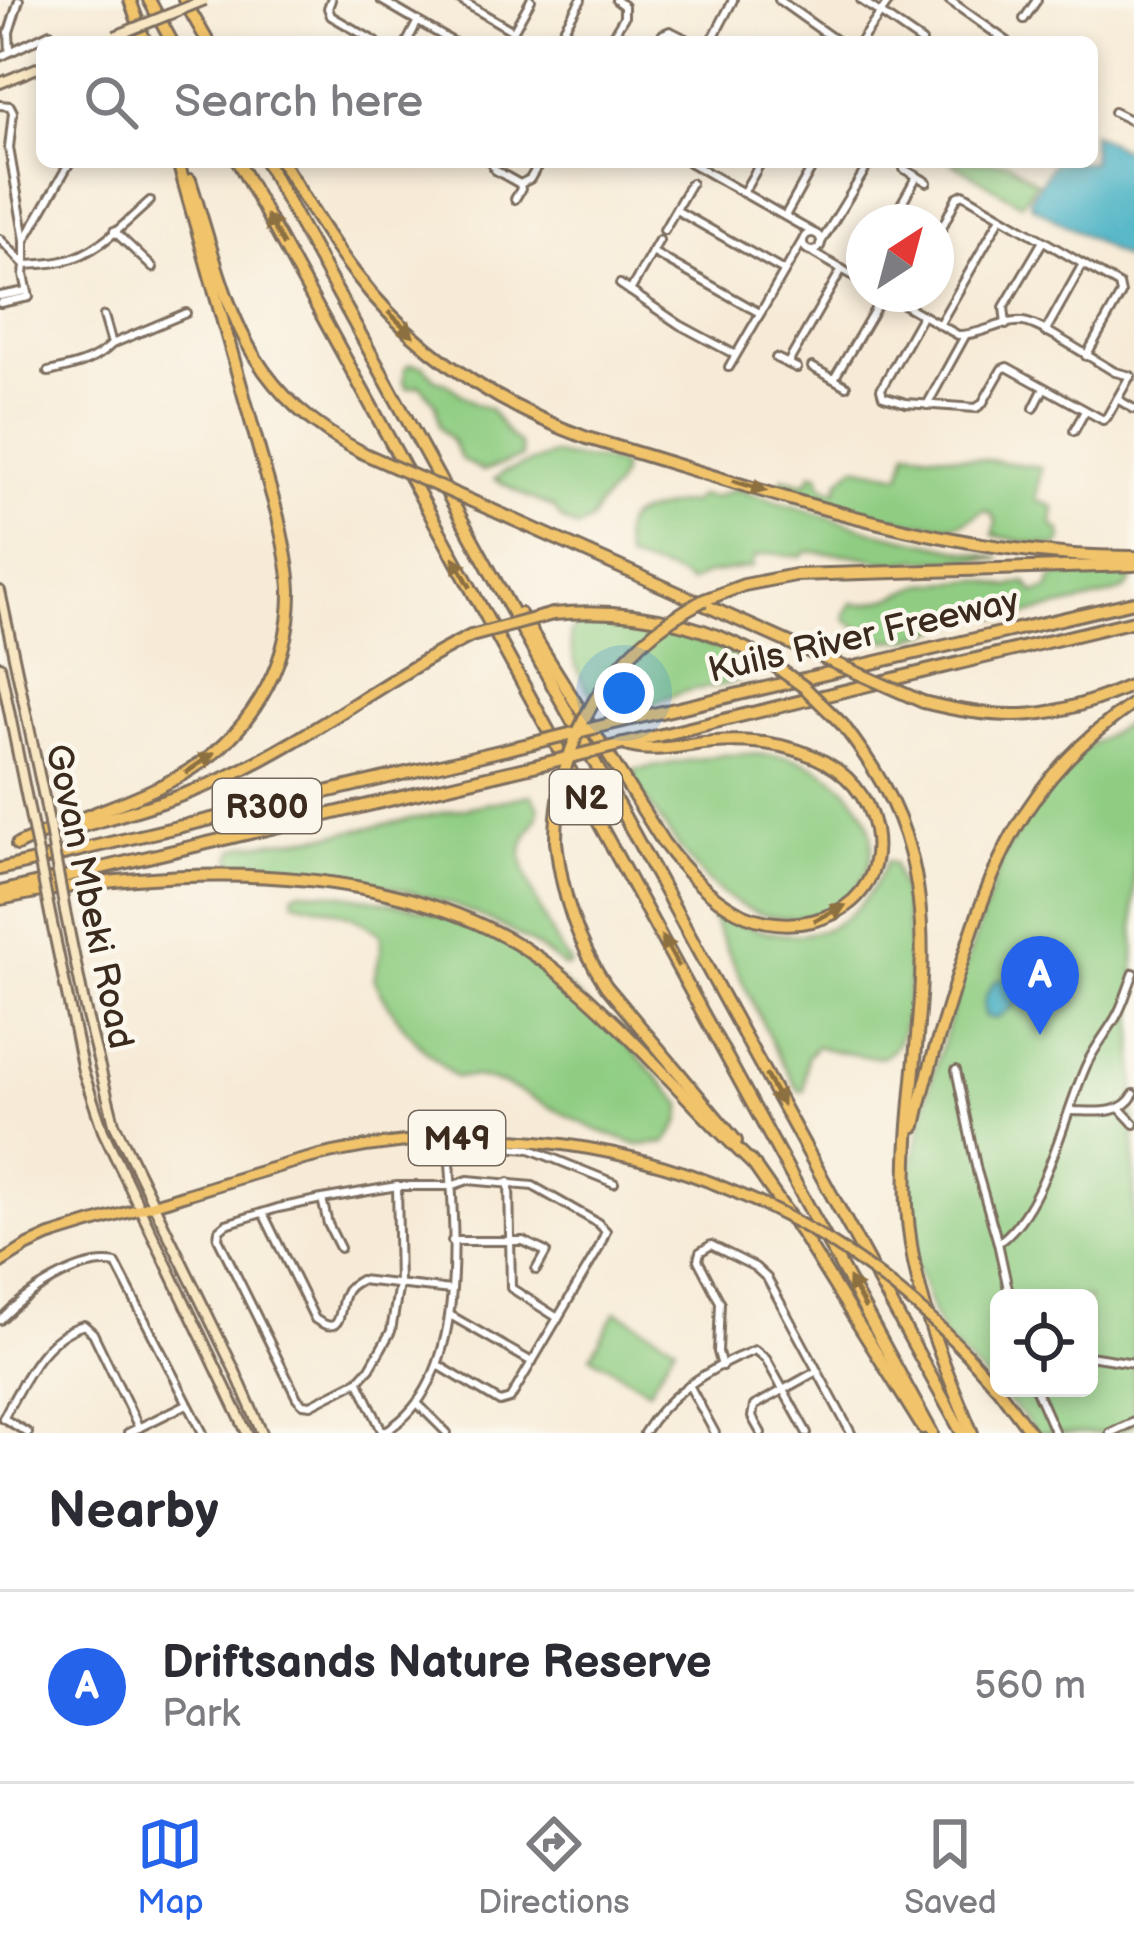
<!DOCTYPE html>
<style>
:root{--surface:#fff;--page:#f2f2f3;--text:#2b2b33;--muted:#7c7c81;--line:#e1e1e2;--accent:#2563eb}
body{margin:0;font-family:"Balsamiq Sans",sans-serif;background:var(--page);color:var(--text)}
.controls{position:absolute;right:36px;bottom:36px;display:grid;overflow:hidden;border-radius:18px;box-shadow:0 6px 18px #0003}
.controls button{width:108px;height:108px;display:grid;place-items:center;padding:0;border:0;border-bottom:3px solid var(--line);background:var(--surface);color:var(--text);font:60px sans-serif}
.compass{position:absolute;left:846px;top:204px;width:108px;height:108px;border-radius:50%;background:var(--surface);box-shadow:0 6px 18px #0003;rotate:36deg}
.you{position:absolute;left:624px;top:693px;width:42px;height:42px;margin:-30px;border:9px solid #fff;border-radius:50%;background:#1a73e8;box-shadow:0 0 0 18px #1a73e833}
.badge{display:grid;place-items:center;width:78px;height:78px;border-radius:50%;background:var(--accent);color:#fff;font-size:39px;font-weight:700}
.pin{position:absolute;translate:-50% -99px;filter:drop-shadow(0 3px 6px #0008)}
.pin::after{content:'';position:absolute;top:63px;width:42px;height:36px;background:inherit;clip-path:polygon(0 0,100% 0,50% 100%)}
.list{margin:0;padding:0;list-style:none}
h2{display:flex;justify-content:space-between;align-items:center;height:156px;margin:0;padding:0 48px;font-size:51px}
h2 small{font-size:39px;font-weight:400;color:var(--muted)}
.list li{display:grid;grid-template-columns:78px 1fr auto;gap:36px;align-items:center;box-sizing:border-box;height:192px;padding:0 48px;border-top:3px solid var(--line)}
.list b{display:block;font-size:45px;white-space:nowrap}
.list p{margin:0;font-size:39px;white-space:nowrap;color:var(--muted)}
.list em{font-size:39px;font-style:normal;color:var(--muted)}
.icon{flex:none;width:66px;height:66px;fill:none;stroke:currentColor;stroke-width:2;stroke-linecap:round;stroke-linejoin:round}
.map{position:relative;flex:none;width:1134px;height:1433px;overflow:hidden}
.search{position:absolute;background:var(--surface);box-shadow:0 6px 18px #0003;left:36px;right:36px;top:36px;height:132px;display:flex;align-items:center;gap:30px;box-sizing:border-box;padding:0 42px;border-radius:18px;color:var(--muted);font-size:45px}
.sheet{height:348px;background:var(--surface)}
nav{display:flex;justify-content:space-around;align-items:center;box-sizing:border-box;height:168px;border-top:3px solid var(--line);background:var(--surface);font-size:33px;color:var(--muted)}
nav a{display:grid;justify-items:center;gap:6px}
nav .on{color:var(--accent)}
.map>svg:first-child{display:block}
.green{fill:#90cd83;stroke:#667c50;stroke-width:3;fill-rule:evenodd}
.water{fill:#46b1c4;stroke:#406e71;stroke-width:3}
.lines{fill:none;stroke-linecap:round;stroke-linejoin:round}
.minor-casing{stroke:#7d6e5f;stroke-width:12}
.secondary-casing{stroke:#7d6e5f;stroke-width:14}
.primary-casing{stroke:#7d6e5f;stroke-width:15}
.motorway-casing{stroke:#7d6e5f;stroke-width:16}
.minor{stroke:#fff;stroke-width:6}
.secondary{stroke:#f9e7c3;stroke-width:8}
.primary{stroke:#f1c36a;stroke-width:9}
.motorway{stroke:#f1c36a;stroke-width:10}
.secondary-bridge-casing{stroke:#7d6e5f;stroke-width:14;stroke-linecap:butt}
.primary-bridge-casing{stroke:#7d6e5f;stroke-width:15;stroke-linecap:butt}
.motorway-bridge-casing{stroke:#7d6e5f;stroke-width:16;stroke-linecap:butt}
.secondary-bridge{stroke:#f9e7c3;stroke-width:8}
.primary-bridge{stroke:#f1c36a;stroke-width:9}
.motorway-bridge{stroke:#f1c36a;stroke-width:10}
.oneway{fill:#8d6f40}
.labels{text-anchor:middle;stroke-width:9;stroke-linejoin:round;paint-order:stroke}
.shield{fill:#fbf7ec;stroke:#75685c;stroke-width:3}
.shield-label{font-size:33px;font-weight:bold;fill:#3b2a1e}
.street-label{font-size:36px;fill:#3b2a1e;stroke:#fbf7ec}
</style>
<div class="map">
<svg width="1134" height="1433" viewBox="0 0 1134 1433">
<rect width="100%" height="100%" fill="#fbf7ec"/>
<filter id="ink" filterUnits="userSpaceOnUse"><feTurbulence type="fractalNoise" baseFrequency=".00833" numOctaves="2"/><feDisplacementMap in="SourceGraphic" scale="24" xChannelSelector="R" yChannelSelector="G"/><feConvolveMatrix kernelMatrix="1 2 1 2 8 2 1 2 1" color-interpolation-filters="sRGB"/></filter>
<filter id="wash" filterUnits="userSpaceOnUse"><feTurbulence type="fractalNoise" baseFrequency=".004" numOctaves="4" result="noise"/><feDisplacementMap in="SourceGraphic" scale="48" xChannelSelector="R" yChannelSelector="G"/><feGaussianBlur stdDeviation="2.7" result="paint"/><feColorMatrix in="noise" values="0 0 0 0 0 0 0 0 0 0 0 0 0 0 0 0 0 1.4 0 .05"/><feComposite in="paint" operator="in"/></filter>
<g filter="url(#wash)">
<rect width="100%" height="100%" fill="#f7ebd7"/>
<g class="green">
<polygon points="951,162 1007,162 1036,182 1021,204"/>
<polygon points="411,364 424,366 436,380 446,383 474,404 490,409 508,434 520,445 522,457 483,471 461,459 453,442 440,427 436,404 420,385 408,388 404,382 405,368"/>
<path d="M 908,450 L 1041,467 L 1036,500 L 1054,507 L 1052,525 L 1060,531 L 1062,539 L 1058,546 L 1030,543 L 993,535 L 996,521 L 991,513 L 984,510 C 971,518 961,527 945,526 C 933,526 925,521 914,523 L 839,505 L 784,488 L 780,485 L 783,477 L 802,484 L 811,478 L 812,473 L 819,474 L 822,485 L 836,492 L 839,481 L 855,466 L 901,475 Z"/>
<path d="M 555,454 C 577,462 601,456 621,466 L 622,473 L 615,488 L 598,506 L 591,521 L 578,528 L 562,520 L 553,507 L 527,497 L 495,479 L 504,472 Z"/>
<path d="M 735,489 L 877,532 L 1001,559 L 913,560 C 891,566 872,558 851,555 C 836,553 822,554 808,551 L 801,557 L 774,553 L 755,556 L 752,567 L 707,574 L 690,583 C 672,569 648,568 627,559 C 618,529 622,515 653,510 C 667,507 677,502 691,503 L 699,496 L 713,498 Z"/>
<polygon points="1101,574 1125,575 1132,580 1125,590 1091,600 1009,618 975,617 909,639 889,641 868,635 846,620 845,614 852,603 865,604 890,598 925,584 981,580 1009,587 1025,582 1035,593 1049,589 1051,580 1059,575"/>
<path d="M 594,623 L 617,627 L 639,626 L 695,639 L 726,651 L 747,668 L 748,674 C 729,688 710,686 687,691 C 669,695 652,708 633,709 C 588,713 573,671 570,633 C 577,623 583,624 594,623 Z"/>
<path d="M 1134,719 L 1134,1424 L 1117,1433 L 1036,1433 L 1024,1417 L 941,1335 L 913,1257 L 907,1188 L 929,1090 L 961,979 L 1003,857 L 1057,765 ZM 999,1298 L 1089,1298 L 1089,1388 L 999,1388 Z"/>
<path d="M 749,754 C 765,755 780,755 795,759 C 813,764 830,774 844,787 C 923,861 819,966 723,894 C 687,866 663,822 636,785 L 634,770 L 722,755 Z"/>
<path d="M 531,795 C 553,818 521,827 522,855 C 524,881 554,943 570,963 L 569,966 L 564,967 C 497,912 409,886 325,876 C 294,872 264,873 234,864 L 231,858 L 234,850 L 246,845 L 332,835 Z"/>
<path d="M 887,861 L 894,864 C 896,876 902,887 904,900 C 909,933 917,1033 888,1054 C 878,1062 830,1050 816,1046 L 807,1057 L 804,1091 L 799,1091 L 777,1053 L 706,906 C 718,910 727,919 740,924 C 811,950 857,929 887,861 Z"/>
<path d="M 300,890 C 372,897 449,909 513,947 C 578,986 631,1049 682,1104 C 684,1120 675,1130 666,1143 L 638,1145 L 597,1130 L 503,1084 L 477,1077 L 455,1077 C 418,1046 396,1022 374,979 L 381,951 L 381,936 C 360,913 323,908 294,901 L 293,894 Z"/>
<polygon points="616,1311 675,1345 649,1390 591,1356"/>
</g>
<g class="water">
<polygon points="1092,133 1134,155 1134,264 1031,205 1030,198 1054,162 1092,162"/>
<path d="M 1009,977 L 1043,983 L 1044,987 L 1021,1000 L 997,1019 L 986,1017 C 980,1003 987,992 995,981 Z"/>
</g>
</g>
<g filter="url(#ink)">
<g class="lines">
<g class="minor-casing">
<g id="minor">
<polyline points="331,0 328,8 331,16 376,42"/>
<polyline points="381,0 453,42"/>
<polyline points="460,0 513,31"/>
<polyline points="779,0 838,42"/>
<polyline points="861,0 922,42"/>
<polyline points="949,0 1008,42"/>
<polyline points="1024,19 1037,0"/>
<polyline points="407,42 418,21"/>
<polyline points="507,42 531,0"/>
<polyline points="556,42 581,0"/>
<polyline points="609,42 624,17 624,6 616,0"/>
<polyline points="657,42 663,34 670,31 692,42"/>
<polyline points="711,42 733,0"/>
<polyline points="860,42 890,0"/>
<polyline points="10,52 50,33"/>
<polyline points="0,57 10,52 9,32 19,0"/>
<polyline points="0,105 10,106 13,112 9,148 25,240 25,265"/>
<polyline points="1114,112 1134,122"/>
<polyline points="491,162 495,170 520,184 530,179 540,162"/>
<polyline points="689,162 814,233"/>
<polyline points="904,169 927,182"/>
<polyline points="743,193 761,162"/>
<polyline points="515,199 521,189 520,184"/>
<polyline points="676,210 782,270"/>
<polyline points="785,216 815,162"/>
<polyline points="891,222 917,176"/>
<polyline points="664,230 691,183"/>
<polyline points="114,231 153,268"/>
<circle cx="812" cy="242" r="9"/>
<polyline points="0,239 23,263"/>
<polyline points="25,240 70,162"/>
<polyline points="936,240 957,197 963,194 1119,285 1121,294 1086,356"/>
<polyline points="820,244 870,162"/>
<polyline points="810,251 864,282"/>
<polyline points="652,252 758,312"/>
<polyline points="620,284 680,325 734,354"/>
<polyline points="630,291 659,240"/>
<path d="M 885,294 L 958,335 C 980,336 1001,320 1023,322 C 1042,324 1095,361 1115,372 L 1131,376"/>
<polyline points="0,296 26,291"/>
<path d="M 0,303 L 29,297 L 24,275 L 25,265 C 38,264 51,264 63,261 C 97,254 125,223 150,201"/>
<polyline points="922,316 881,389 883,396 906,403 976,408 982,404 1002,369 1007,367 1103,420 1107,417 1130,376"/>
<polyline points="939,325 1001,217"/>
<polyline points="1006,325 1004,307 1043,241"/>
<polyline points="1045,332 1083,264"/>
<polyline points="112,344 186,313"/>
<polyline points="776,358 797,368"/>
<polyline points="788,363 842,269"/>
<polyline points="729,367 803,240"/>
<polyline points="812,367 846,386"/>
<path d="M 48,372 C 71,367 95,362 112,344 L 104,316"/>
<polyline points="834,379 884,294"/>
<polyline points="1117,399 1134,409"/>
<polyline points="927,405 965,336"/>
<polyline points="1034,408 1044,388"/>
<polyline points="1074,431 1085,411"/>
<polyline points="956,1070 977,1171 998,1243 1010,1298"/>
<polyline points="1120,1109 1134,1124"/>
<path d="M 1070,1111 C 1093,1111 1121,1117 1134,1094"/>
<polyline points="458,1138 469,1145 530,1149 614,1183"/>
<polyline points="509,1182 511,1288 558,1318"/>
<polyline points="397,1186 399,1284 391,1331 370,1368 358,1381 311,1405 303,1404 297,1398 218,1238 219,1230 226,1224 278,1208 322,1199 397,1186 451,1186 468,1180 533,1186 598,1223 606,1231 598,1250 510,1399 500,1402 438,1365"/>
<polyline points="322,1199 328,1224 340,1248"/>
<path d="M 263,1213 L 315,1319 C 344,1339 338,1309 345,1294 C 348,1286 354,1284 360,1280 L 451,1290"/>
<polyline points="452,1241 523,1241 546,1252 536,1270"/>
<path d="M 998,1243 C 1045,1210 1063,1117 1086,1066 C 1094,1048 1107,1033 1116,1017 C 1124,1003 1128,987 1134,973"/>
<polyline points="450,1315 532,1362"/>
<path d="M 0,1320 C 24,1295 80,1256 116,1264 L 203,1433"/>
<polyline points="1089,1356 1134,1363"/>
<polyline points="722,1366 718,1352 720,1302 698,1260 700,1252 711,1245 755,1267 767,1278 851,1433"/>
<polyline points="359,1382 383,1433"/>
<polyline points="689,1385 715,1433"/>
<polyline points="1035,1388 1055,1433"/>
<polyline points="417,1403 447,1433"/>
<path d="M 3,1418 C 23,1383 42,1337 84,1325 L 93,1333 L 139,1428"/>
<polyline points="3,1418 28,1433"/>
<polyline points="128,1433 187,1404"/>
<path d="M 382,1433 C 467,1388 455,1243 450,1162"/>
<path d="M 644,1433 C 669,1392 711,1367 755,1350 L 766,1359 L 807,1433"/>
<polyline points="761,1433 752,1417 754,1406 817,1371"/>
<polyline points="1110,1433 1134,1422"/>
</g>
</g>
<g class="secondary-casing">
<g id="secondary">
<polyline points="0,83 42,66"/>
<polyline points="0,591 45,802"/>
<polyline points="0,666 29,809"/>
<polyline points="65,911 85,1008 114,1123 234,1369 262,1433"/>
<polyline points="50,914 83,1071 103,1131 247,1433"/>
</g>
</g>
<g class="primary-casing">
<g id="primary">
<path d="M 0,1263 L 27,1246 L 49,1236 C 92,1222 137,1210 181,1196 C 231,1181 280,1164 331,1153 C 466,1124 611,1138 737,1193"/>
<polyline points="967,1354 999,1390 1031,1433"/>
</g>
</g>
<g class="motorway-casing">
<g id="motorway">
<polyline points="130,0 145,42"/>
<polyline points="149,0 172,42"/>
<polyline points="184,0 208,42"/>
<polyline points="238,162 932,1433"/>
<polyline points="266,162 962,1433"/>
<path d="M 282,162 C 305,199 327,237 354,272 C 413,350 496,404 587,438 C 766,490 945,558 1134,557"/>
<path d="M 190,180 C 230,305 238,388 365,454"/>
<polyline points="492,510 801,648"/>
<polyline points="704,600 744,585 795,575 1134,565"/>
<path d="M 520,614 L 663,842 C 683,869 706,895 736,911 C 798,944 889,911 875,830 C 861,756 778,737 714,742 C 684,744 652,755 623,744"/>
<path d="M 553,614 C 630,607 701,622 767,660"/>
<path d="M 923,702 C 1006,723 1056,720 1134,684"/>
<path d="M 842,724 C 872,763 898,804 910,852 C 940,963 902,1091 907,1206 C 911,1286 941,1360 972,1433"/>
<polyline points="606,725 1134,602"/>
<polyline points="624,744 1134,621"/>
<path d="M 55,834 C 111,817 169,803 222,779 C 309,740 385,678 471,636"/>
<path d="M 556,842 C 562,896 577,941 606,986 L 736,1141"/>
<path d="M 17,845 C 69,820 127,805 178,777 C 247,740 291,668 290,590 C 289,565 283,541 278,517 L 178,162"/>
<polyline points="0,869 533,743"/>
<polyline points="0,892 542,764"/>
<path d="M 0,899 C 171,863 409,856 554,969 C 626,1026 688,1103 755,1166"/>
<path d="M 915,1126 C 925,1077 941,1031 955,984 C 993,861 1023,780 1134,703"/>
<polyline points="751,1161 804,1237 923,1428"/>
</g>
</g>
<use href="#minor" class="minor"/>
<use href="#secondary" class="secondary"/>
<use href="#primary" class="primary"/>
<use href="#motorway" class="motorway"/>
<g class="secondary-bridge-casing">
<g id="secondary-bridge">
<polyline points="115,36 205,0"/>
<polyline points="45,802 65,911"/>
<polyline points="29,809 50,914"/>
</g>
</g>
<g class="primary-bridge-casing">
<path id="primary-bridge" d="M 737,1193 C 825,1230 901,1286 967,1354"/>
</g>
<g class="motorway-bridge-casing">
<g id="motorway-bridge">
<polyline points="365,454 492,510"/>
<polyline points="471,636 553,614"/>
<polyline points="801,648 923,702"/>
<polyline points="767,660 804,687 842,724"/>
<polyline points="533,743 606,725"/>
<polyline points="542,764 623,744"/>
<path d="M 556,842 C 556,737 610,649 704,600"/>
</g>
</g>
<use href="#secondary-bridge" class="secondary-bridge"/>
<use href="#primary-bridge" class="primary-bridge"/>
<use href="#motorway-bridge" class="motorway-bridge"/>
</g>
<defs><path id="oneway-solid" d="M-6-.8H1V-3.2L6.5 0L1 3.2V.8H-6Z" transform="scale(3)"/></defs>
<g class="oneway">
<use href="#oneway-solid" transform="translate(275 230) rotate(-119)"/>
<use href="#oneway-solid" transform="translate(401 324) rotate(44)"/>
<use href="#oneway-solid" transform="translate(750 486) rotate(17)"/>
<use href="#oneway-solid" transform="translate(462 572) rotate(-119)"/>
<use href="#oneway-solid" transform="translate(200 763) rotate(-35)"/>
<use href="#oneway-solid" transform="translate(830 913) rotate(-26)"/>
<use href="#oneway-solid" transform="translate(670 951) rotate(-119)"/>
<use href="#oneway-solid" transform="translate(774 1090) rotate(61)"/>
<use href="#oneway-solid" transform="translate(857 1293) rotate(-119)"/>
</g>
</g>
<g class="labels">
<g class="shield">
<rect x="550" y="770" width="72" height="54" rx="9"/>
<rect x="213" y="779" width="108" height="54" rx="9"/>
<rect x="409" y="1111" width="96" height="54" rx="9"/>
</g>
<g class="shield-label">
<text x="586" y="809">N2</text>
<text x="267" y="818">R300</text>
<text x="457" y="1150">M49</text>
</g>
<g class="street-label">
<text transform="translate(863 634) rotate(-13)" y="13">Kuils River Freeway</text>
<text transform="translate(91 896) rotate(78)" y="13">Govan Mbeki Road</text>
</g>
</g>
</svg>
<div class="controls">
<button><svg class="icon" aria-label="locate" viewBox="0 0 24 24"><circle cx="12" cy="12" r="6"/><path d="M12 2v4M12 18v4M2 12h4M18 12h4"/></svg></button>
</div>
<svg class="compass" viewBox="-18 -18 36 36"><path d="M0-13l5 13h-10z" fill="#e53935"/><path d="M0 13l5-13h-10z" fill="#7c7c81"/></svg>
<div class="you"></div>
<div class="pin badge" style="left:1040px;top:1035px">A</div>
<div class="search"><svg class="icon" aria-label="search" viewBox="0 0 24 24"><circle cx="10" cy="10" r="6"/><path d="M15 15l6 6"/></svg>Search here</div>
</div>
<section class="sheet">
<h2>Nearby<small></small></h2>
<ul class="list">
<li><span class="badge">A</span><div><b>Driftsands Nature Reserve</b><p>Park</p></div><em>560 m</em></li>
</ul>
</section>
<nav>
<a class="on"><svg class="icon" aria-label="map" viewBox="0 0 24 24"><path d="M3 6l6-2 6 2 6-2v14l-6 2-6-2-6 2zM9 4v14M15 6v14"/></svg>Map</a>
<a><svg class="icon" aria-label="directions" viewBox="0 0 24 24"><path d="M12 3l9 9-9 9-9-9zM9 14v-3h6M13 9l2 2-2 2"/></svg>Directions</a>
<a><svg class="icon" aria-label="saved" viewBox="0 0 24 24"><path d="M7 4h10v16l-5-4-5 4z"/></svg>Saved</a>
</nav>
